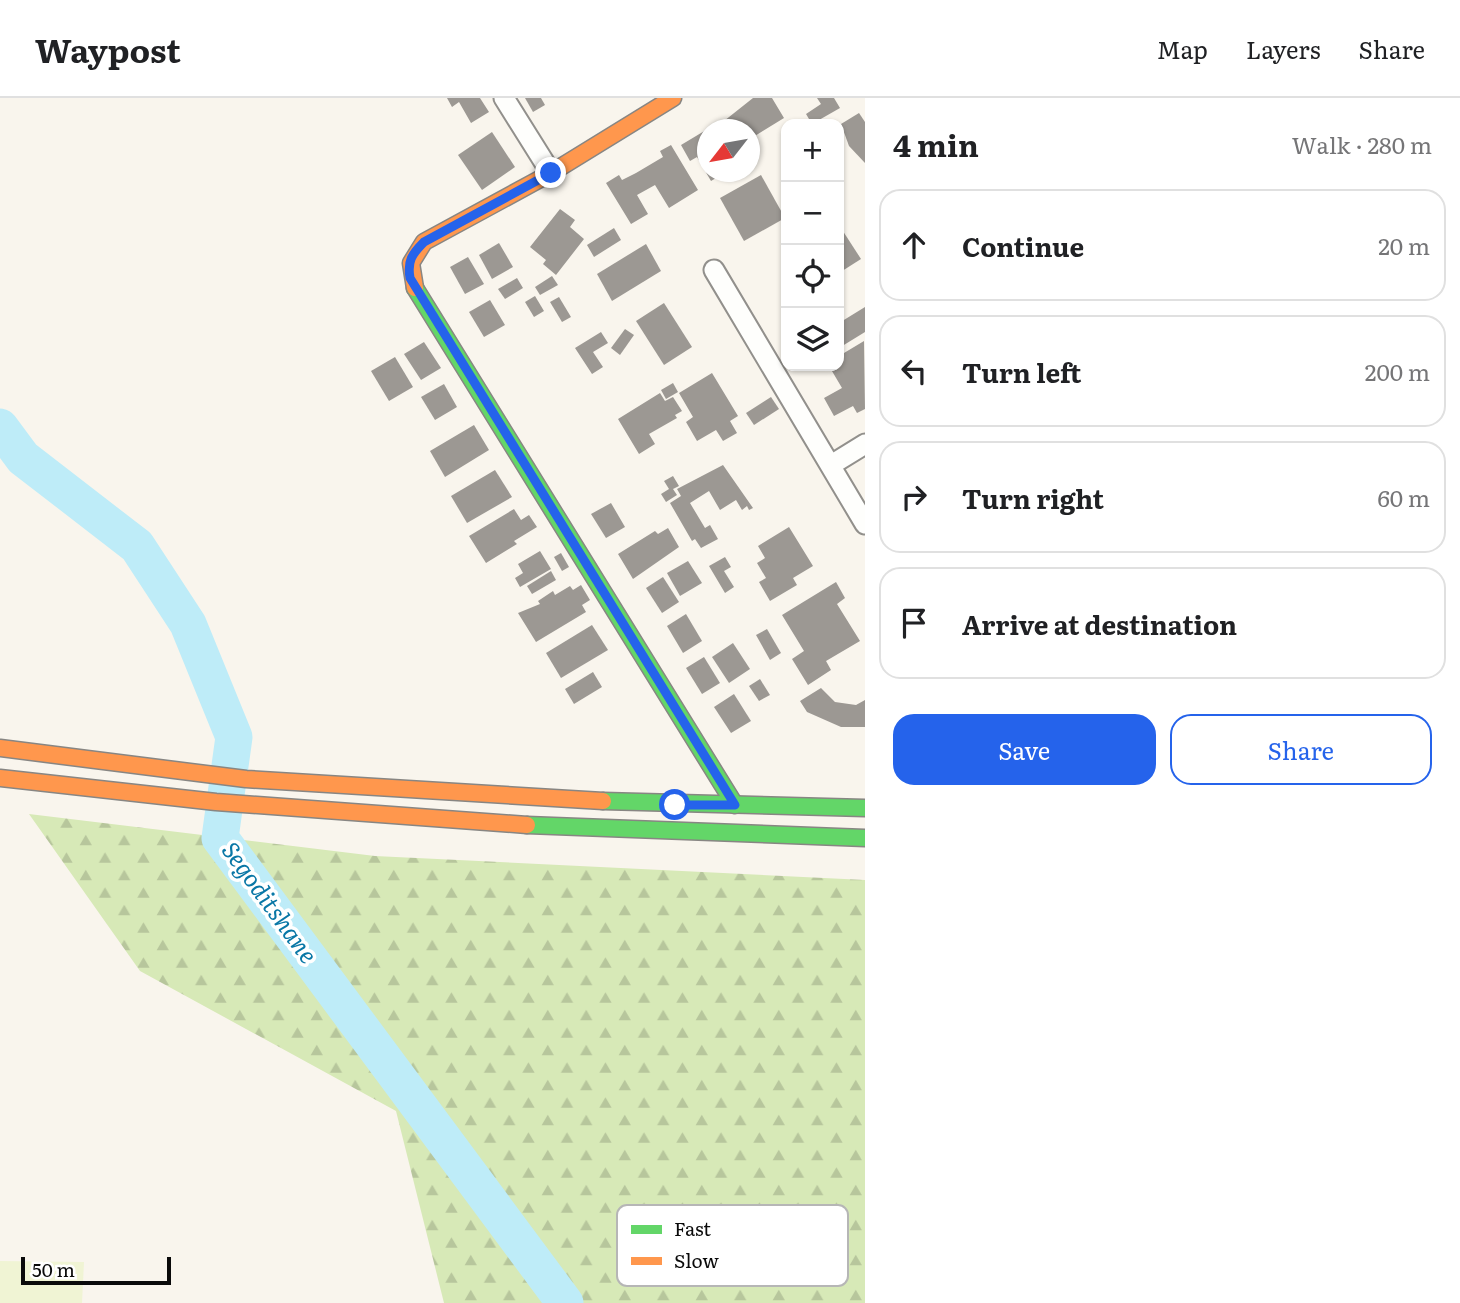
<!DOCTYPE html>
<meta charset="utf-8">
<style>
:root{--surface:#fff;--page:#f2f2f2;--text:#202124;--muted:#757577;--line:#e0e0e0;--accent:#2563eb}
body{margin:0;font-family:Literata,serif;background:var(--page);color:var(--text)}
.controls{position:absolute;right:21px;top:21px;display:grid;overflow:hidden;border-radius:14px;box-shadow:0 2px 5px #0004}
.controls button{width:63px;height:63px;display:grid;place-items:center;padding:0;border:0;border-bottom:2px solid var(--line);background:var(--surface);color:var(--text);font:35px sans-serif}
.compass{position:absolute;left:697px;top:21px;width:63px;height:63px;border-radius:50%;background:var(--surface);box-shadow:0 2px 5px #0004;rotate:239deg}
.scale{position:absolute;left:21px;bottom:18px;width:150px;box-sizing:border-box;padding-left:7px;border:4px solid #0a0a0a;border-top:0;font-size:19px;line-height:24px;white-space:nowrap;color:#0a0a0a;-webkit-text-stroke:5px #fff;paint-order:stroke}
.stop{position:absolute;width:21px;height:21px;margin:-16px;border:5px solid #2563eb;border-radius:50%;background:#fff}
.stop.end{background:#2563eb;border-color:#fff;box-shadow:0 2px 7px #0008}
.list{margin:0;padding:0;list-style:none}
h2{display:flex;justify-content:space-between;align-items:center;height:91px;margin:0;padding:0 28px;font-size:30px}
h2 small{font-size:23px;font-weight:400;color:var(--muted)}
.list li{display:grid;grid-template-columns:46px 1fr auto;gap:21px;align-items:center;box-sizing:border-box;height:112px;margin:0 14px 14px;padding:0 14px;border:2px solid var(--line);border-radius:21px}
.list b{display:block;font-size:26px;white-space:nowrap}
.list em{font-size:23px;font-style:normal;color:var(--muted)}
.actions{display:flex;gap:14px;padding:21px 28px}
.actions a{flex:1;padding:16px 0;border:2px solid var(--accent);border-radius:21px;text-align:center;font-size:24px;color:var(--accent)}
.actions .main{background:var(--accent);color:#fff}
.icon{flex:none;width:38px;height:38px;fill:none;stroke:currentColor;stroke-width:2;stroke-linecap:round;stroke-linejoin:round}
.map{position:relative;flex:none;width:865px;height:1205px;overflow:hidden}
header{display:flex;align-items:center;gap:42px;box-sizing:border-box;height:98px;padding:0 35px;background:var(--surface);border-bottom:2px solid var(--line)}
header strong{font-size:33px}
nav{display:flex;gap:38px;margin-inline-start:auto;font-size:24px}
main{display:flex}
aside{flex:1;background:var(--surface)}
.map>svg:first-child{display:block}
.forest{fill:url(#forest-firs)}
.pitch{fill:#f0f4d4}
.lines{fill:none;stroke-linecap:round;stroke-linejoin:round}
.river{stroke:#beecf8;stroke-width:37}
.building{fill:#9c9893}
.street-casing{stroke:#92908c;stroke-width:23}
.fast-casing{stroke:#888683;stroke-width:19}
.slow-casing{stroke:#888683;stroke-width:19}
.street{stroke:#fefefc;stroke-width:19}
.fast{stroke:#63d668;stroke-width:16}
.slow{stroke:#ff974d;stroke-width:16}
.route{stroke:#2563eb;stroke-width:9}
.labels{text-anchor:middle;stroke-width:7;stroke-linejoin:round;paint-order:stroke}
.water-label{font-size:24px;font-style:italic;fill:#0977a6;stroke:#fff}
.key{fill:#fff;stroke:#b6b6b6;stroke-width:2}
.key-label{font-size:19px;fill:#0a0a0a}
</style>
<header>
<strong>Waypost</strong>
<nav><a>Map</a><a>Layers</a><a>Share</a></nav>
</header>
<main>
<div class="map">
<svg width="865" height="1205" viewBox="0 0 865 1205">
<defs>
<pattern id="forest-firs" width="22" height="20" patternUnits="userSpaceOnUse" patternTransform="scale(1.75)"><rect width="22" height="20" fill="#d7e9b7"/><path d="M5 1l3.5 6h-7zM16 11l3.5 6h-7z" fill="#b7c69c"/></pattern>
</defs>
<rect width="100%" height="100%" fill="#f9f5ed"/>
<polygon class="forest" points="29,716 375,758 865,782 865,1205 444,1205 396,1013 140,873"/>
<polygon class="pitch" points="0,1163 84,1164 82,1205 0,1205"/>
<g class="lines">
<polyline class="river" points="0,329 23,360 137,448 188,526 234,639 220,740 565,1205"/>
</g>
<g class="building">
<polygon points="447,0 480,0 489,14 471,25 459,4 452,9"/>
<polygon points="525,0 541,0 545,7 533,14"/>
<polygon points="753,0 772,0 784,20 750,41 750,32 729,32 724,23"/>
<polygon points="817,0 834,0 840,10 812,26 806,16 821,6"/>
<polygon points="859,15 865,24 865,65 849,48 841,26"/>
<polygon points="706,32 708,74 726,74 711,83 697,59 690,63 681,47"/>
<polygon points="492,34 515,69 482,92 458,57"/>
<polygon points="671,47 698,92 669,110 655,87 637,97 648,116 631,126 606,85 619,77 622,82 636,75 663,59 660,53"/>
<polygon points="761,77 785,120 744,143 720,100"/>
<polygon points="560,111 575,122 570,129 584,141 556,177 543,166 546,162 530,149"/>
<polygon points="839,127 861,161 839,175"/>
<polygon points="614,130 621,142 594,159 587,147"/>
<polygon points="499,145 513,169 492,181 479,157"/>
<polygon points="646,146 661,173 612,203 597,176"/>
<polygon points="468,159 484,186 465,196 450,169"/>
<polygon points="552,178 558,187 540,197 535,189"/>
<polygon points="517,180 523,190 505,201 498,191"/>
<polygon points="535,198 544,213 534,219 525,204"/>
<polygon points="559,199 571,219 562,224 550,204"/>
<polygon points="490,202 505,227 484,239 469,214"/>
<polygon points="664,205 692,249 664,267 636,223"/>
<polygon points="865,209 865,234 839,250 839,225"/>
<polygon points="625,231 634,237 620,257 611,250"/>
<polygon points="601,234 608,245 593,254 603,269 592,276 575,250"/>
<polygon points="864,243 865,311 857,315 853,308 834,318 824,300 842,290 829,268 839,268 839,258"/>
<polygon points="424,244 441,270 421,282 404,256"/>
<polygon points="395,259 413,289 389,303 371,273"/>
<polygon points="712,275 738,318 730,323 737,335 723,343 716,332 697,343 686,324 693,319 679,295"/>
<polygon points="673,285 678,294 666,301 661,292"/>
<polygon points="444,286 457,309 435,322 421,299"/>
<polygon points="660,295 665,303 673,299 682,313 675,317 677,320 649,336 655,346 639,356 618,321"/>
<polygon points="771,299 779,311 754,327 746,315"/>
<polygon points="474,327 489,352 445,379 430,353"/>
<polygon points="723,367 753,410 749,412 747,408 742,412 736,402 720,412 709,393 690,405 705,430 710,427 718,441 701,450 695,441 692,443 670,405 681,398 677,391"/>
<polygon points="495,372 512,399 467,425 451,398"/>
<polygon points="673,378 679,388 673,391 677,397 666,404 661,396 669,391 664,383"/>
<polygon points="611,405 625,429 606,440 591,416"/>
<polygon points="514,411 521,422 529,417 537,429 514,443 517,446 486,465 469,438"/>
<polygon points="789,429 813,468 793,480 797,487 770,503 759,484 766,480 757,465 765,460 758,448"/>
<polygon points="668,430 679,449 633,481 618,456 655,433 658,436"/>
<polygon points="540,453 551,471 520,489 515,480 523,475 518,466"/>
<polygon points="561,455 569,469 562,473 554,459"/>
<polygon points="725,459 731,469 724,473 734,489 725,495 709,468"/>
<polygon points="688,463 702,485 680,498 667,475"/>
<polygon points="551,473 556,482 532,496 527,488"/>
<polygon points="663,479 679,504 662,515 646,490"/>
<polygon points="836,484 845,500 837,506 860,543 826,563 831,572 808,587 792,561 804,553 782,517"/>
<polygon points="581,487 590,502 582,507 586,514 536,544 518,515 540,506 538,503 553,493 555,497 570,488 573,492"/>
<polygon points="686,516 702,543 683,555 667,528"/>
<polygon points="592,527 608,552 561,580 546,555"/>
<polygon points="767,531 781,555 770,562 756,537"/>
<polygon points="733,545 750,571 729,585 712,559"/>
<polygon points="704,559 720,585 702,596 686,570"/>
<polygon points="593,574 602,589 574,606 565,591"/>
<polygon points="760,581 770,597 759,603 749,588"/>
<polygon points="821,590 835,604 856,607 865,602 865,629 841,629 807,614 800,603"/>
<polygon points="734,596 751,623 731,635 714,609"/>
</g>
<g class="lines">
<g class="street-casing">
<g id="street">
<polyline points="504,0 551,75"/>
<polyline points="714,172 865,426"/>
<polyline points="831,367 865,346"/>
</g>
</g>
<g class="fast-casing">
<g id="fast">
<polyline points="415,190 735,707"/>
<polyline points="603,703 865,710"/>
<polyline points="527,727 865,740"/>
</g>
</g>
<g class="slow-casing">
<g id="slow">
<polyline points="415,190 411,165 424,144 551,75 673,0"/>
<polyline points="0,650 246,681 603,703"/>
<polyline points="0,680 216,704 527,727"/>
</g>
</g>
<use href="#street" class="street"/>
<use href="#fast" class="fast"/>
<use href="#slow" class="slow"/>
</g>
<g class="lines">
<path class="route" d="M 551,75 L 424,144 C 412,156 407,163 410,180 L 735,707 L 675,707"/>
</g>
<g class="labels">
<g class="water-label">
<text transform="translate(269 805) rotate(54)" y="8">Segoditshane</text>
</g>
</g>
<rect x="617" y="1107" width="231" height="81" rx="10" class="key"/>
<rect x="631" y="1127" width="31" height="9" fill="#63d668"/>
<rect x="631" y="1159" width="31" height="8" fill="#ff974d"/>
<g class="key-label">
<text x="674" y="1138">Fast</text>
<text x="674" y="1170">Slow</text>
</g>
</svg>
<div class="controls">
<button>+</button>
<button>−</button>
<button><svg class="icon" aria-label="locate" viewBox="0 0 24 24"><circle cx="12" cy="12" r="6"/><path d="M12 2v4M12 18v4M2 12h4M18 12h4"/></svg></button>
<button><svg class="icon" aria-label="layers" viewBox="0 0 24 24"><path d="M12 4l9 5-9 5-9-5zM3 14l9 5 9-5"/></svg></button>
</div>
<svg class="compass" viewBox="-18 -18 36 36"><path d="M0-13l5 13h-10z" fill="#e53935"/><path d="M0 13l5-13h-10z" fill="#757577"/></svg>
<div class="scale">50 m</div>
<div class="stop" style="left:675px;top:707px"></div>
<div class="stop end" style="left:551px;top:75px"></div>
</div>
<aside>
<h2>4 min<small>Walk · 280 m</small></h2>
<ul class="list">
<li><svg class="icon" aria-label="ahead" viewBox="0 0 24 24"><path d="M12 20V5M6 11l6-6 6 6"/></svg><div><b>Continue</b></div><em>20 m</em></li>
<li><svg class="icon" aria-label="left" viewBox="0 0 24 24"><path d="M17 20v-9H6M10 6l-5 5 5 5"/></svg><div><b>Turn left</b></div><em>200 m</em></li>
<li><svg class="icon" aria-label="right" viewBox="0 0 24 24"><path d="M7 20v-9h11M14 6l5 5-5 5"/></svg><div><b>Turn right</b></div><em>60 m</em></li>
<li><svg class="icon" aria-label="arrive" viewBox="0 0 24 24"><path d="M6 21V4h12l-3 4 3 4H6"/></svg><div><b>Arrive at destination</b></div></li>
</ul>
<div class="actions"><a class="main">Save</a><a>Share</a></div>
</aside>
</main>
